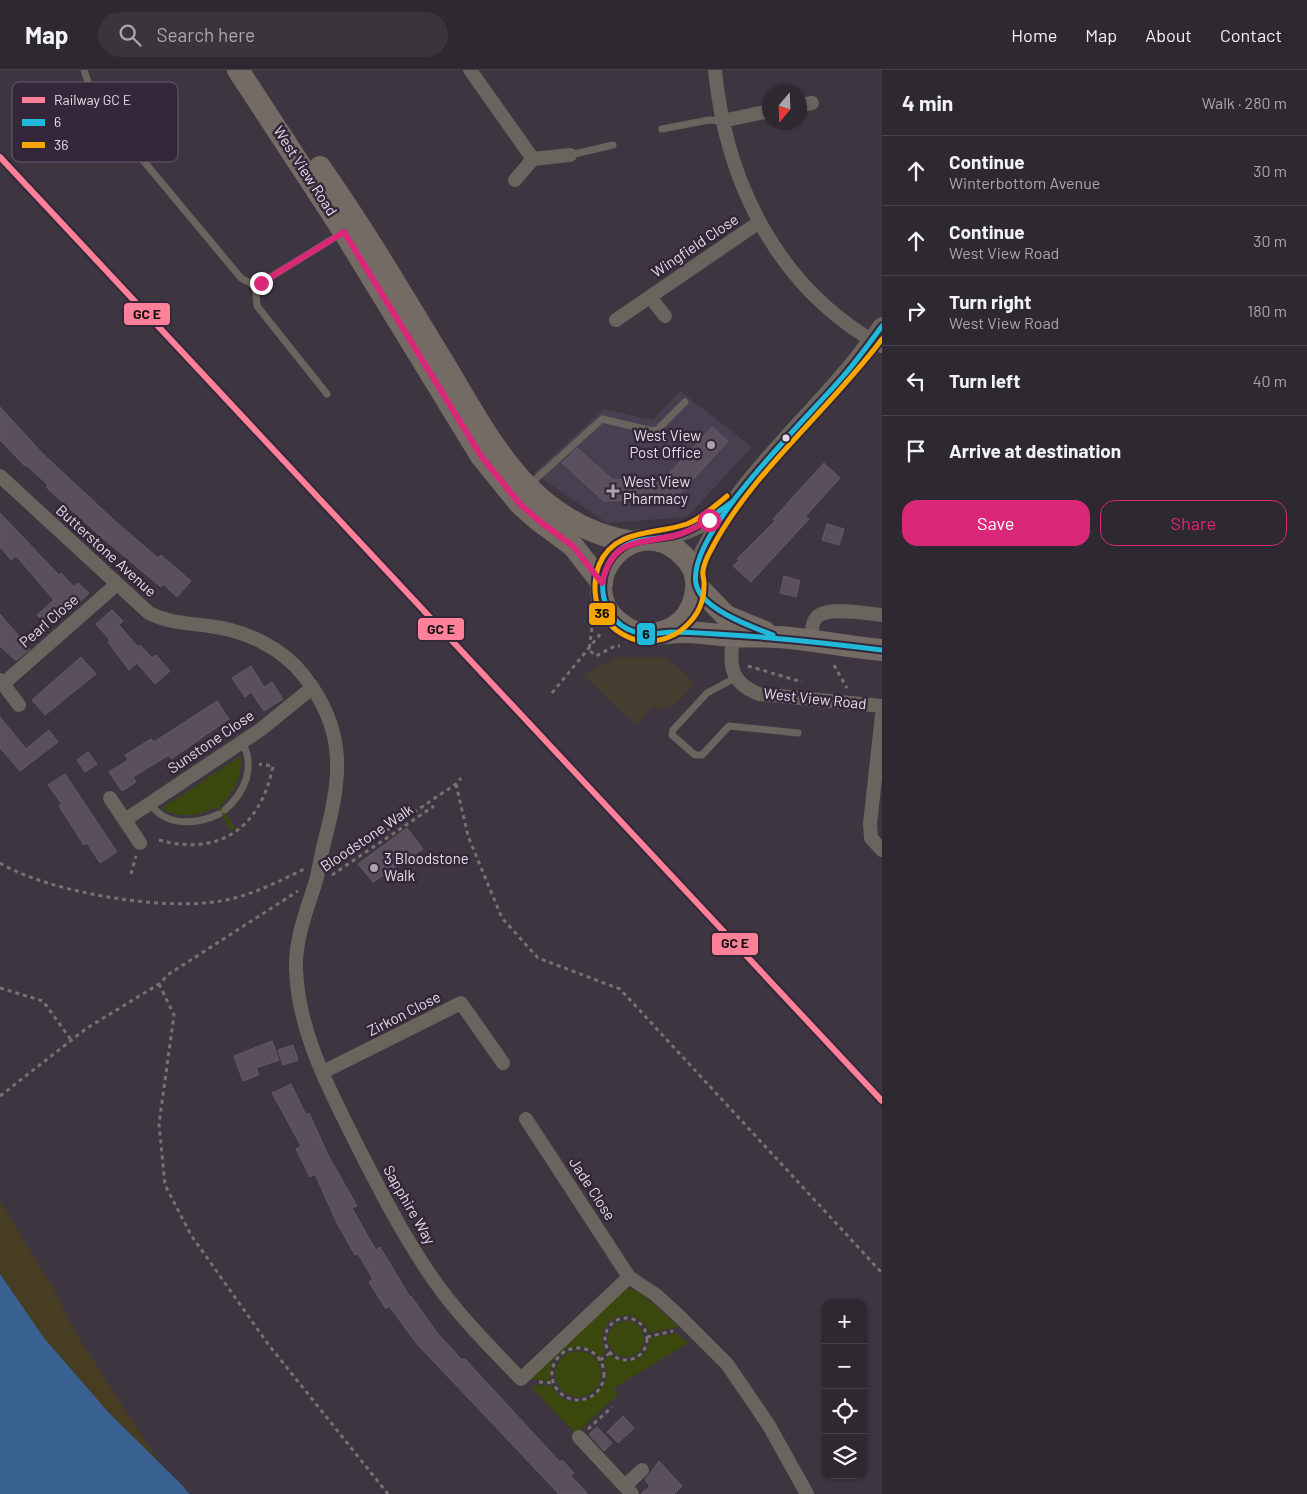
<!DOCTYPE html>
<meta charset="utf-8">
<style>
:root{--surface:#2e2830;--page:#3a343c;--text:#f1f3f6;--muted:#a7a6ab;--line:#49444c;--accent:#db2777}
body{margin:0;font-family:Barlow,sans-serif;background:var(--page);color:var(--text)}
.controls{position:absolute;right:15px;bottom:15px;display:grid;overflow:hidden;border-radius:10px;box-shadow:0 1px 4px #0004}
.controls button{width:45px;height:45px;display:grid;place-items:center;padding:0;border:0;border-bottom:1px solid var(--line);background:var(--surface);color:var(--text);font:25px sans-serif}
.compass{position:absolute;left:762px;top:15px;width:45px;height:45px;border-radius:50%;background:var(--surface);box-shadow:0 1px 4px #0004;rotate:199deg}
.stop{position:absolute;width:15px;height:15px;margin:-11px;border:4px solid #db2777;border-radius:50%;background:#fff}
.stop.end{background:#db2777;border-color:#fff;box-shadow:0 1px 5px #0008}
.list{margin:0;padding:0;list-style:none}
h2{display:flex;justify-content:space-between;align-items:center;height:65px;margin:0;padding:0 20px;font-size:21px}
h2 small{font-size:16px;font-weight:400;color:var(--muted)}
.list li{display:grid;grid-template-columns:32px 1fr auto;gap:15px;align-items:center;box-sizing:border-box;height:70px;padding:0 20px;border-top:1px solid var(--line)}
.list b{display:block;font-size:19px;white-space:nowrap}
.list p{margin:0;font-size:16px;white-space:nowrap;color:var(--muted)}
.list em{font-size:16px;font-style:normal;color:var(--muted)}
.actions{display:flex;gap:10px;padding:15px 20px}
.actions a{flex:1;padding:11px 0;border:1px solid var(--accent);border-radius:15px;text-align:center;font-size:18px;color:var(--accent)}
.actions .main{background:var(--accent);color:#fff}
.icon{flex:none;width:28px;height:28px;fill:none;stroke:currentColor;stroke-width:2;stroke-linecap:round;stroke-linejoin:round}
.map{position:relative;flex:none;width:882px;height:1424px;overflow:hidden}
header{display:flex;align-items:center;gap:30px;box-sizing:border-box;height:70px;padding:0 25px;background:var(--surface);border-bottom:1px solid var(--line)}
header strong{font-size:24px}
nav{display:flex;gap:28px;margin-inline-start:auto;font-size:18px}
.search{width:350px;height:45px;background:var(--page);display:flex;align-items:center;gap:12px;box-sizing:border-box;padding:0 18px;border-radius:28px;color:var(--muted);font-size:19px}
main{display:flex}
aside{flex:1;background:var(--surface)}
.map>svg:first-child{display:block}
.commercial{fill:#484050}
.industrial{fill:#453d2f}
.green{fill:#3a480e}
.sand{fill:#463d23}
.water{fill:#396292}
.building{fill:#594f5d;stroke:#625b65}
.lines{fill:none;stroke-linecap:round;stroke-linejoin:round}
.path{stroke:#787170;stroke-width:3;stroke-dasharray:4 4;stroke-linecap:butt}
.service{stroke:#6a645e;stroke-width:7}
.minor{stroke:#6a645e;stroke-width:14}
.tertiary{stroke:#6a645e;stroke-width:18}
.primary{stroke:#746b65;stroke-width:22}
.bus-1-casing{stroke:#332739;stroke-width:9}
.bus-2-casing{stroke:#332739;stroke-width:9}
.bus-1{stroke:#20b9da;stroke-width:5}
.bus-2{stroke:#f7a600;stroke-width:5}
.rail-1-casing{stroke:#332739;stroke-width:10}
.rail-1{stroke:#ff8098;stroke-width:6}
.route{stroke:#db2777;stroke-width:6}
.bus-dot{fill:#e4dce8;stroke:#332739;stroke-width:2}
.poi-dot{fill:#aaa2ad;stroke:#332739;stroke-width:2}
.labels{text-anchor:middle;stroke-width:5;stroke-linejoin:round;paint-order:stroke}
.street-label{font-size:15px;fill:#e4dce8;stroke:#332739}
.poi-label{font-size:15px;fill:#e4dce8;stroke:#332739;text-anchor:start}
.key{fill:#332739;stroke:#685d6e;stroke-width:1}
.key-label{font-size:14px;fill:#e4dce8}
.line-badge{stroke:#332739;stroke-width:2}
.pale-badge-label{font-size:14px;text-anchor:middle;font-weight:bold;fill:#111}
</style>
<header>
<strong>Map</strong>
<div class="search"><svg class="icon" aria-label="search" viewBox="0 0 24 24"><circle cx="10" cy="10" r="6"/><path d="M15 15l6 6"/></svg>Search here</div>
<nav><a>Home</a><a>Map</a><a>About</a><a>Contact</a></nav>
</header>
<main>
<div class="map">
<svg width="882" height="1424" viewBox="0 0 882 1424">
<rect width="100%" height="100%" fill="#3d3540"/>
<polygon class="commercial" points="680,321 752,377 687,447 607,453 534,403 604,339 653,350"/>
<polygon class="industrial" points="617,587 666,587 695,613 675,635 659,640 653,637 636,655 583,605"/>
<g class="green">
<path d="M 241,686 C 242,706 235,722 220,736 L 236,759 L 231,761 L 216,737 C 201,746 178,749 162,738 Z"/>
<path d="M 626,1217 L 642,1224 L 679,1257 L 649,1263 C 636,1228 589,1250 606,1282 L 600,1287 L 586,1277 L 566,1278 L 552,1291 L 549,1311 L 527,1309 Z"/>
<circle cx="626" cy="1269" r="18"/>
<path d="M 677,1263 L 688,1273 L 614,1318 L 618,1324 L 577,1363 L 567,1355 L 530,1315 L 552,1316 C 568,1349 619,1325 603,1291 L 610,1285 C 626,1298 648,1290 650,1268 Z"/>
<circle cx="578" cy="1304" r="23"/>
</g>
<polygon class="sand" points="0,1131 50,1213 78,1267 180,1424 0,1424"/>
<polygon class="water" points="0,1204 44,1268 109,1343 182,1415 189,1424 0,1424"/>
<g class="building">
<polygon points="0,337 43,384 114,450 158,488 161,485 191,511 177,527 163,514 161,517 100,466 46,417 48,415 26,395 25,396 0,370"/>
<polygon points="712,357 728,371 676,428 604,431 562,393 577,378 613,410 665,408"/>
<polygon points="824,393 840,408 805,447 809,449 751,512 733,496 739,490 737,489 775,451 773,449"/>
<polygon points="0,443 59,505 61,503 74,517 78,513 89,523 75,536 72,533 47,555 37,545 54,530 16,486 11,490 0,477"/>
<polygon points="827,454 844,459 839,475 822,470"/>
<polygon points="784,506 800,511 796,527 780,523"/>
<polygon points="112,540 123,551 119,555 138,577 140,575 152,588 156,585 170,601 155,614 137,593 129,600 108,572 110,570 96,554"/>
<polygon points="0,544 30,579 16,591 0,576"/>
<polygon points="81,587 96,604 45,645 32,630"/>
<polygon points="251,596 264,617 272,612 283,629 264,641 251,622 245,627 232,608"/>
<polygon points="217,631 229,649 171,689 169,685 133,707 136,712 122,721 109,702 128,690 125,685 151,669 154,672"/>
<polygon points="0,647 26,679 49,660 58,672 20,701 0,678"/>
<polygon points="88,682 97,694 85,702 77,690"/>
<polygon points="65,704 117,782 100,793 87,773 84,775 73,758 59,736 62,734 48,715"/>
<polygon points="407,758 423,779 373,812 358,794"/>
<polygon points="272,971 279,990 256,998 259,1005 243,1011 234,986"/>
<polygon points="293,975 298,990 283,995 278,980"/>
<polygon points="291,1014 306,1045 309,1043 328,1085 357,1136 352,1138 366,1163 376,1180 380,1177 410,1227 411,1226 438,1264 453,1280 462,1290 464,1288 560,1392 562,1390 574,1403 571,1406 588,1424 559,1424 417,1274 389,1236 386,1239 369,1212 373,1209 358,1184 355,1185 336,1151 315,1104 310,1107 296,1079 301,1076 272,1023"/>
<polygon points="623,1346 634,1358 618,1373 607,1362"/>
<polygon points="597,1357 612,1373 604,1381 589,1364"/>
<polygon points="659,1391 682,1416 674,1424 641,1424 650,1416 645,1410"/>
</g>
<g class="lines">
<g class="path">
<polyline points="593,550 589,580 596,586 615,576 620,576"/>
<polyline points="834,595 847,618"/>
<polyline points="748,596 802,612"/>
<polyline points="552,623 602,562"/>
<polyline points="456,714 468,766 502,848 538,888 620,919 882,1203"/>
<path d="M 159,770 C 220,787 261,757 273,696 L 259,694"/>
<path d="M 0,793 C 47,821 149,838 204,833 C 240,831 272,815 304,799"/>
<polyline points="334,796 456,714 461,708"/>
<polyline points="131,804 136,786"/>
<polyline points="332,805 434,736"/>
<polyline points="159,914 174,945 159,1054 165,1115 191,1165 268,1274 388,1424"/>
<polyline points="0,918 43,931 71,970"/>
<polyline points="0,1026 87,958 159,914 169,904 298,821"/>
<circle cx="626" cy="1269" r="21"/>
<polyline points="647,1267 673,1261"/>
<circle cx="578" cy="1304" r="26"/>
<polyline points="600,1290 610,1283"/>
<polyline points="539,1312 554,1313"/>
<polyline points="588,1359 612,1337"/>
</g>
<g class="service">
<polyline points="84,0 92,24 107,47 241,208 250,213 261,213 342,163"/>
<polyline points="662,59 709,50 722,51"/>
<polyline points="570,85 613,75"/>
<polyline points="261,213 256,224 257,236 327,324"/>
<polyline points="529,415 602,349 653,361 658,359 685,332"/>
<polyline points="735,608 707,623 673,660 672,665 695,685 702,685 729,656 798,663"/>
<path d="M 150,733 C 165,757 196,755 219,744"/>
<path d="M 225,740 C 245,722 256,697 242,672"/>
</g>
<g class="minor">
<polyline points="470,0 533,89"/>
<path d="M 715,0 C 726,114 779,220 882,276"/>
<polyline points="799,35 812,33"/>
<polyline points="722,51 769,41"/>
<polyline points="515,110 533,89 570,85"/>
<polyline points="650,227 665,246"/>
<polyline points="616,250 758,153"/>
<path d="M 0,406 L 149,543 C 169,553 187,553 209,556 C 244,560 282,577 304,606 C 348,662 341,709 324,773 C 321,786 319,799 316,811 C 307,839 295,869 296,899 C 298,964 333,1027 361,1083 C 385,1130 410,1178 441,1220 C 465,1252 493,1280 521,1309 L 629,1207"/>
<path d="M 734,560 C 730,591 726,611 759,624 L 882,636"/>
<path d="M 810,571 C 812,565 811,554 816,548 C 826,535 867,544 882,545"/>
<polyline points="0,610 3,614 117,514"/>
<polyline points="3,614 19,635"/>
<polyline points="882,645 870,754 871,768 882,780"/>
<polyline points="110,728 140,773"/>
<polyline points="125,750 260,660 312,618"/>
<polyline points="323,1002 461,933 503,993"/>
<polyline points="526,1049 629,1207 656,1225 680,1247 727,1294 768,1354 807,1424"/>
<polyline points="579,1367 632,1424"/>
<polyline points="625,1416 642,1400"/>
</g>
<g class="tertiary">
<path d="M 650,469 C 680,465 700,457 724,438"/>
<path d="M 694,502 C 728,422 789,370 844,305 C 858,290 870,273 882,256"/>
</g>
<g class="primary">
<polyline points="238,0 344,162 481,386 520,434 538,450 573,476 602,513"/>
<path d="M 320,97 C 365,161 404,228 445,295 C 470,337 494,382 528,417 C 557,446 592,466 633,472"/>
<polyline points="697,516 726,546 765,562"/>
<path d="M 656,564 C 662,562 669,560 674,557 C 695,544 704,511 688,491 C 638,431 570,512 617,551 C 625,557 633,563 644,564 C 658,564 672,562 686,562 C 702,562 718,566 735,566 C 749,567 763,566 777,567 C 812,569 847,577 882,580"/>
</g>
<g class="bus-1-casing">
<g id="bus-1">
<path d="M 732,432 C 715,444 697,459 677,465 C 659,470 637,467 622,478 C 590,501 599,556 640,563 C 649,565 661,563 670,562 C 686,562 701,563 716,564 C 772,567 827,573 882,580"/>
<path d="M 773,565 C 752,557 701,539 696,514 C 686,462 812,344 845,304 C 858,289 870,272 882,256"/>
</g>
</g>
<g class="bus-2-casing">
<path id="bus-2" d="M 727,426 C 715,436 702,448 687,454 C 655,465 614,458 599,495 C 595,506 594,518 596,529 C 600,545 611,559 626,566 C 645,576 671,571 686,556 C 697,546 704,532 704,516 C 705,511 702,506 703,501 C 704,494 707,487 711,480 C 750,404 830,339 882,269"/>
</g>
<use href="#bus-1" class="bus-1"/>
<use href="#bus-2" class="bus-2"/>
<g class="rail-1-casing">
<polyline id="rail-1" points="0,87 882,1031"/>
</g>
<use href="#rail-1" class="rail-1"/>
</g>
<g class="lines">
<path class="route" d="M 261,213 L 344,162 L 481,386 L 520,434 L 538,450 L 573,476 L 602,513 C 613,466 639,475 677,465 C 689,462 698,456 709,450"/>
</g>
<circle class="bus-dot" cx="786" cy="368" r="4.5"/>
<g class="poi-dot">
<circle cx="711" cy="375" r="5"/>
<path d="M610.5 413.5h5v5h5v5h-5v5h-5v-5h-5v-5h5z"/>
<circle cx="374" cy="798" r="5"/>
</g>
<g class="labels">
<g class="street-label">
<text transform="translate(305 101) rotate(57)" y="5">West View Road</text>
<text transform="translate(695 176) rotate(-34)" y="5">Wingfield Close</text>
<text transform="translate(106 481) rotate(42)" y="5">Butterstone Avenue</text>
<text transform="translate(49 551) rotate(-41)" y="5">Pearl Close</text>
<text transform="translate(815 629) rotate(6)" y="5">West View Road</text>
<text transform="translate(211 672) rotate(-34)" y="5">Sunstone Close</text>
<text transform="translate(367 768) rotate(-34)" y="5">Bloodstone Walk</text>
<text transform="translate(404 944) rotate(-27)" y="5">Zirkon Close</text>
<text transform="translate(592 1119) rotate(57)" y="5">Jade Close</text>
<text transform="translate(409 1135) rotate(60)" y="5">Sapphire Way</text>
</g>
<g class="poi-label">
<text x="701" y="371" text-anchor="end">West View<tspan x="701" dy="17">Post Office</tspan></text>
<text x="623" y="417">West View<tspan x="623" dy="17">Pharmacy</tspan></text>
<text x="384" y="794">3 Bloodstone<tspan x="384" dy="17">Walk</tspan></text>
</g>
</g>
<rect x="12" y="12" width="166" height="80" rx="8" class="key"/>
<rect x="22" y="27" width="23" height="6" fill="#ff8098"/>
<rect x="22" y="49" width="23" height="7" fill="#20b9da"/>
<rect x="22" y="72" width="23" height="6" fill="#f7a600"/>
<g class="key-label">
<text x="54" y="35">Railway GC E</text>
<text x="54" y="57">6</text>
<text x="54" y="80">36</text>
</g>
<g class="line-badge">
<rect x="123" y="232" width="48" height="24" rx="5" fill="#ff8098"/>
<rect x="588" y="532" width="28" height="24" rx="5" fill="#f7a600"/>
<rect x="417" y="547" width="48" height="24" rx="5" fill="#ff8098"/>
<rect x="636" y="552" width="20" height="24" rx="5" fill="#20b9da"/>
<rect x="711" y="862" width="48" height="24" rx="5" fill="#ff8098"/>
</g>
<g class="pale-badge-label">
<text x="147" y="249">GC E</text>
<text x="602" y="548">36</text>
<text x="441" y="564">GC E</text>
<text x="646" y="569">6</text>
<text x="735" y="878">GC E</text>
</g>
</svg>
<div class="controls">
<button>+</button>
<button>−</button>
<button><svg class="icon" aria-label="locate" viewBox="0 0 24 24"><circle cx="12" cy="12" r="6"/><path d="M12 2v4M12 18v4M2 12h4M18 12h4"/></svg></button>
<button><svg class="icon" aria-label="layers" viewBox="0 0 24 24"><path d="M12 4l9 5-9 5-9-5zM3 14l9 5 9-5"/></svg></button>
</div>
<svg class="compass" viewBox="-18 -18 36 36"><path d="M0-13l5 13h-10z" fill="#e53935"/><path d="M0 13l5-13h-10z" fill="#a7a6ab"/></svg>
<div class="stop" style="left:709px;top:450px"></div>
<div class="stop end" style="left:261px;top:213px"></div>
</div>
<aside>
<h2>4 min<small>Walk · 280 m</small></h2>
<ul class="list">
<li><svg class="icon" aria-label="ahead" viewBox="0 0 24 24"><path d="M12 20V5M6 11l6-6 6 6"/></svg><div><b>Continue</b><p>Winterbottom Avenue</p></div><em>30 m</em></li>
<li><svg class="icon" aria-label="ahead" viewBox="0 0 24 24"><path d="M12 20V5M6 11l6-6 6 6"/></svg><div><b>Continue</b><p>West View Road</p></div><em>30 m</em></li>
<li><svg class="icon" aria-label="right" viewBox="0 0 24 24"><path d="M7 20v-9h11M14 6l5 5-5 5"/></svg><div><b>Turn right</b><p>West View Road</p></div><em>180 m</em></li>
<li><svg class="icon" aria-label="left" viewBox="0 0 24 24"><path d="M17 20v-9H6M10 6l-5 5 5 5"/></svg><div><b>Turn left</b></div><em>40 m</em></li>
<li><svg class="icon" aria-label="arrive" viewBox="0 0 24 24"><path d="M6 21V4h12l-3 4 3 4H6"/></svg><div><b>Arrive at destination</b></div></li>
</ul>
<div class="actions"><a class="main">Save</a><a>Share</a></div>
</aside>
</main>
